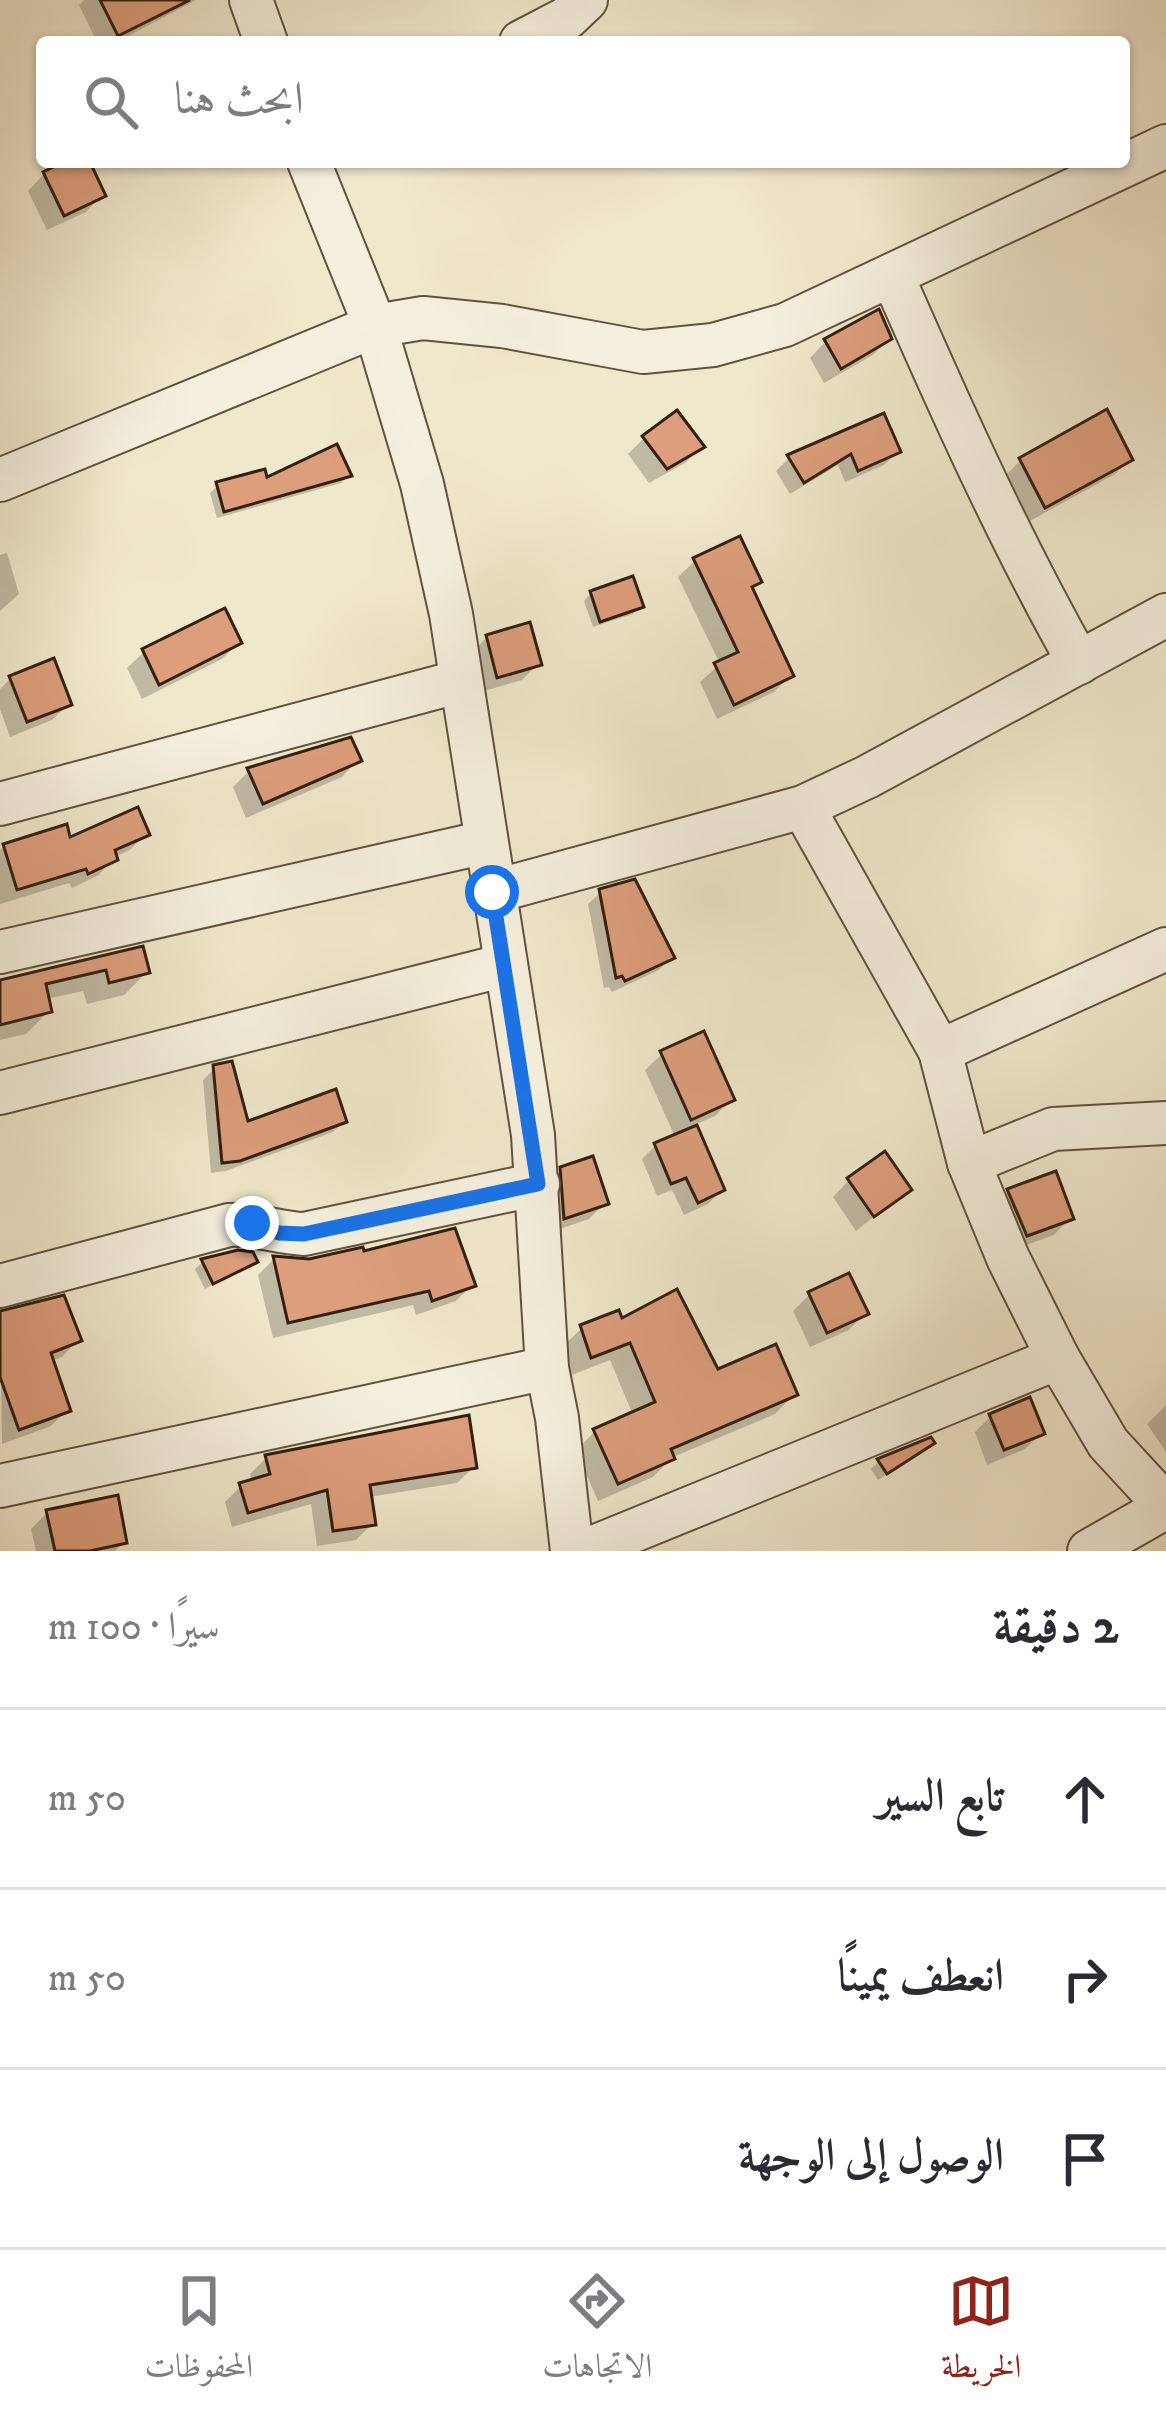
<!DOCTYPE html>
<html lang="ar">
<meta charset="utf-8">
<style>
:root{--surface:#fff;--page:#f7f7f7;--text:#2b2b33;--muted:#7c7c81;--line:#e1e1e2;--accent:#8f2418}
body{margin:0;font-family:"IM FELL DW Pica",Amiri,serif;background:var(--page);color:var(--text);direction:rtl}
.stop{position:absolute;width:36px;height:36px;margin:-27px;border:9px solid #1a73e8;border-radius:50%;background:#fff}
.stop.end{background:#1a73e8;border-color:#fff;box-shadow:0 3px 12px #0008}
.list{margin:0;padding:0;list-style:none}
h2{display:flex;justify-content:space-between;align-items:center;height:156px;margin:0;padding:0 48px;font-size:51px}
h2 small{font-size:39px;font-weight:400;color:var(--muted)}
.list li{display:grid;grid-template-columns:78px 1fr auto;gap:36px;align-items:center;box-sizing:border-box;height:180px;padding:0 48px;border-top:3px solid var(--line)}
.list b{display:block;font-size:45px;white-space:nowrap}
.list em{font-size:39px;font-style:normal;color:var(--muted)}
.icon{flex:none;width:66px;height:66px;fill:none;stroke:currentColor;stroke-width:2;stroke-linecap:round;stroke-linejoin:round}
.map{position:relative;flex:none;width:1166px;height:1551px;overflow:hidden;direction:ltr}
.search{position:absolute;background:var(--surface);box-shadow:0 3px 9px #0004;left:36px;right:36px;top:36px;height:132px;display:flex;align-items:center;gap:30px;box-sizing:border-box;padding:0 42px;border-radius:12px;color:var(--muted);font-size:45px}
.sheet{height:696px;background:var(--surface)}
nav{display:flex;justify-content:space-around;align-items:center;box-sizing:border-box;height:168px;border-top:3px solid var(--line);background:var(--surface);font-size:33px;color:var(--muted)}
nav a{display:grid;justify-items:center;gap:6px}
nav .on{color:var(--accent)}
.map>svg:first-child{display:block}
.shadow{fill:#0003}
.building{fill:#dc9e7d;stroke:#331f0e;stroke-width:3}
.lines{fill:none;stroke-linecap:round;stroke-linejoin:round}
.minor-casing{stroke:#62513e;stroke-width:46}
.minor{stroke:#f5f0de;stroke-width:42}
.route{stroke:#1a73e8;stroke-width:15}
</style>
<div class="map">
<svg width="1166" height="1551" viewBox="0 0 1166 1551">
<rect width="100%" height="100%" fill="#f0e8cc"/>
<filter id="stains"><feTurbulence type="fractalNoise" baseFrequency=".00167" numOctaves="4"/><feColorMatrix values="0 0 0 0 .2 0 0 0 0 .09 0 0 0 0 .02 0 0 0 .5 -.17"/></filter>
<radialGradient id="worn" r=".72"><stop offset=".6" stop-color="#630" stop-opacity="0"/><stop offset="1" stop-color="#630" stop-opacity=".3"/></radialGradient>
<g class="shadow">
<polygon points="84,0 196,0 117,42 97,42 79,5"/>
<polygon points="71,162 87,162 102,195 86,212 47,230 28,191 44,174"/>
<polygon points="889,339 873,355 824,383 810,358 826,341"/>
<polygon points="883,417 897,452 884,465 845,482 838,465 790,494 776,471 789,458"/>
<polygon points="644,438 701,447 685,463 649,483 628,454"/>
<polygon points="1021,460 1130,460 1115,474 1030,521 1006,475"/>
<polygon points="349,475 341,483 217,518 210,493 218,485"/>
<polygon points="7,553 19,594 0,611 0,555"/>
<polygon points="695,561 759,582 750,590 791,675 774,692 717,719 700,682 720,664 678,577"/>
<polygon points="591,593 640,606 633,614 593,627 584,601"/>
<polygon points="487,637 538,664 522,680 481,692 471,654"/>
<polygon points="238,643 222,659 142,699 127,668 144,652"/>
<polygon points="11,678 69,704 52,720 10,737 0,709 0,689"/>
<polygon points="358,760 342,777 246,818 233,787 249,771"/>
<polygon points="146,834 130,850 114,857 99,875 72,888 69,883 0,904 0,850 4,846"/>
<polygon points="601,892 671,957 659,970 612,992 609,987 604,988 588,904"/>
<polygon points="141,949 147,972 124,995 87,1004 83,991 46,999 49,1011 26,1034 0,1040 0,983"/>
<polygon points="662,1054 731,1100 715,1116 694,1125 722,1190 708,1204 684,1215 672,1190 657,1196 642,1159 656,1145 675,1137 645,1070"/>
<polygon points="215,1068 246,1125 344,1121 333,1132 226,1171 211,1173 203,1080"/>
<polygon points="562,1169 605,1203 589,1219 548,1233 545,1186"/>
<polygon points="849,1180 909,1189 856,1231 833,1197"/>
<polygon points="1009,1192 1070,1218 1054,1235 1010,1251 993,1208"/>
<polygon points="274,1259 472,1285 456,1301 416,1315 413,1305 273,1338 258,1275"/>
<polygon points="254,1261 205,1289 195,1269 203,1262"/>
<polygon points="810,1294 865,1313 849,1330 810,1347 793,1311"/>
<polygon points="0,1314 78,1340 62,1357 51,1361 67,1410 51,1426 2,1444"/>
<polygon points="620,1323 717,1373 794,1395 775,1414 673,1457 653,1477 598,1501 576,1451 595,1431 633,1415 610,1360 572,1375 562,1347 582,1328"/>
<polygon points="1166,1405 1166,1452 1147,1424"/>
<polygon points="991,1416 1042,1433 1025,1449 987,1465 975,1432"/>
<polygon points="930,1441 923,1450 878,1480 871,1469 878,1462"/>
<polygon points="266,1458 474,1467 457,1483 369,1497 373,1523 356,1540 317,1546 311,1504 232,1527 225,1502 241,1486 252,1482 250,1474"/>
<polygon points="48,1512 124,1542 115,1551 36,1551 31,1529"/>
</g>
<g class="building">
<polygon points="100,0 190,0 118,36"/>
<polygon points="64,162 90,162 106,196 64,216 43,172"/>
<polygon points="879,309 892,339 841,369 824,339"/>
<polygon points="1107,409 1133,460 1045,508 1019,458"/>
<polygon points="677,410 705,447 667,469 642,436"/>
<polygon points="884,413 901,452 858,471 851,454 804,483 787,455"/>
<polygon points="337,444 352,476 224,512 216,482 265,469 267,477"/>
<polygon points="740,536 762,582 752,587 794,676 734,705 714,663 738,652 693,558"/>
<polygon points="633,576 644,607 600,622 590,591"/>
<polygon points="225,608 242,643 159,685 142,649"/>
<polygon points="530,622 542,665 497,678 486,635"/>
<polygon points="54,658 72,705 27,722 9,676"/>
<polygon points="351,737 362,761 263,804 247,768"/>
<polygon points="138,807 150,835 115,850 118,860 88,874 86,869 17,890 3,844 67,824 70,837"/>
<polygon points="635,879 675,958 625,981 622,976 616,978 599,889"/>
<polygon points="143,946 150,973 109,983 106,970 46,984 52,1012 0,1025 0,980"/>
<polygon points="704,1031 735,1100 691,1120 660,1051"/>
<polygon points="232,1061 248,1121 336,1089 347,1122 240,1161 222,1163 213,1065"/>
<polygon points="697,1125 725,1190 698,1203 686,1178 671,1184 654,1143"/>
<polygon points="885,1151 912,1190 874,1217 847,1178"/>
<polygon points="593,1156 609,1204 564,1219 560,1167"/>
<polygon points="1056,1171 1074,1219 1027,1236 1007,1189"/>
<polygon points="455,1228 476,1286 432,1301 429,1291 288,1323 273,1256 309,1259 363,1247 364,1251"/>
<polygon points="238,1250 253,1252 258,1262 213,1284 201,1259"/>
<polygon points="849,1273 869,1314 827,1333 808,1292"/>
<polygon points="677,1289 718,1369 776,1344 798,1395 671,1449 675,1459 618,1484 593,1429 655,1402 630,1343 591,1358 580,1325 619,1310 622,1318"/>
<polygon points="64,1295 82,1341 51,1353 71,1411 19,1430 0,1377 0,1311"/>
<polygon points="1030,1397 1045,1434 1004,1450 989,1414"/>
<polygon points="469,1415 477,1468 370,1485 376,1525 333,1531 327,1490 248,1513 239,1483 270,1474 265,1455"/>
<polygon points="931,1437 935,1443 887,1474 877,1459"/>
<polygon points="118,1495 127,1543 90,1551 55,1551 46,1510"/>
</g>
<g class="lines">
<g class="minor-casing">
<g id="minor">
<polyline points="251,0 266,42"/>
<polyline points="521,42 567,18 586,0"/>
<polyline points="309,162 375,326 422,484 451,614 533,1135 547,1368 557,1418 572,1551"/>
<path d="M 892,275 C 950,407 1008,537 1079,663"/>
<polyline points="0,480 375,326 423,318 502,326 643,352 713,345 785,325 1166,146"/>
<polyline points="0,804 461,681"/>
<polyline points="803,807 940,1051 969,1163 1008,1258 1058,1358 1108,1443 1166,1506"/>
<polyline points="492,892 803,807 867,777 1166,615"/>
<polyline points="0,952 486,842"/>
<polyline points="940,1051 1166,949"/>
<polyline points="0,1093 505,965"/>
<polyline points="969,1163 1053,1129 1166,1123"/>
<path d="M 0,1286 L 229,1225 C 255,1223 277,1233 304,1234 L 538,1184"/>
<polyline points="0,1486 547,1368"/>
<polyline points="584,1551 1058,1358"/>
<polyline points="1089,1551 1166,1507"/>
</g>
</g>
<use href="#minor" class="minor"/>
</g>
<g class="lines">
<polyline class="route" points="252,1223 279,1233 304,1234 538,1184 492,892"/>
</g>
<rect width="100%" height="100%" filter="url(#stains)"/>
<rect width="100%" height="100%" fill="url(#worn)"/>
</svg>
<div class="stop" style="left:492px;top:892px"></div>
<div class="stop end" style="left:252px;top:1223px"></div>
<div class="search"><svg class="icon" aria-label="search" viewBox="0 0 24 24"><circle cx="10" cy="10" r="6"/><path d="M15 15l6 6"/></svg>ابحث هنا</div>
</div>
<section class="sheet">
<h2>2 دقيقة<small>سيرًا · 100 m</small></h2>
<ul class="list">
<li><svg class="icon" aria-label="ahead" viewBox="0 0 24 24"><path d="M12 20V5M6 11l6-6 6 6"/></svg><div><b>تابع السير</b></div><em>50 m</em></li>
<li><svg class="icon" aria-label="right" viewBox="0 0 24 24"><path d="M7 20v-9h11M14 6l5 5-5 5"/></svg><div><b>انعطف يمينًا</b></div><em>50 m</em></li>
<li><svg class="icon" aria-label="arrive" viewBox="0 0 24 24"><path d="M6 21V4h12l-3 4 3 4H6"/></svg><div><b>الوصول إلى الوجهة</b></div></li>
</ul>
</section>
<nav>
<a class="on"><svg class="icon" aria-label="map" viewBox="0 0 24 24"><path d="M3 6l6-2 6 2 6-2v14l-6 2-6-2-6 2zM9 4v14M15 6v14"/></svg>الخريطة</a>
<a><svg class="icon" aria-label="directions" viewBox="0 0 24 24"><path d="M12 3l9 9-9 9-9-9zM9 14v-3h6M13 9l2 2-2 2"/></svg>الاتجاهات</a>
<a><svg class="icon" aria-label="saved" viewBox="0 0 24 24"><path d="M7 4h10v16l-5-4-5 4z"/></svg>المحفوظات</a>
</nav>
